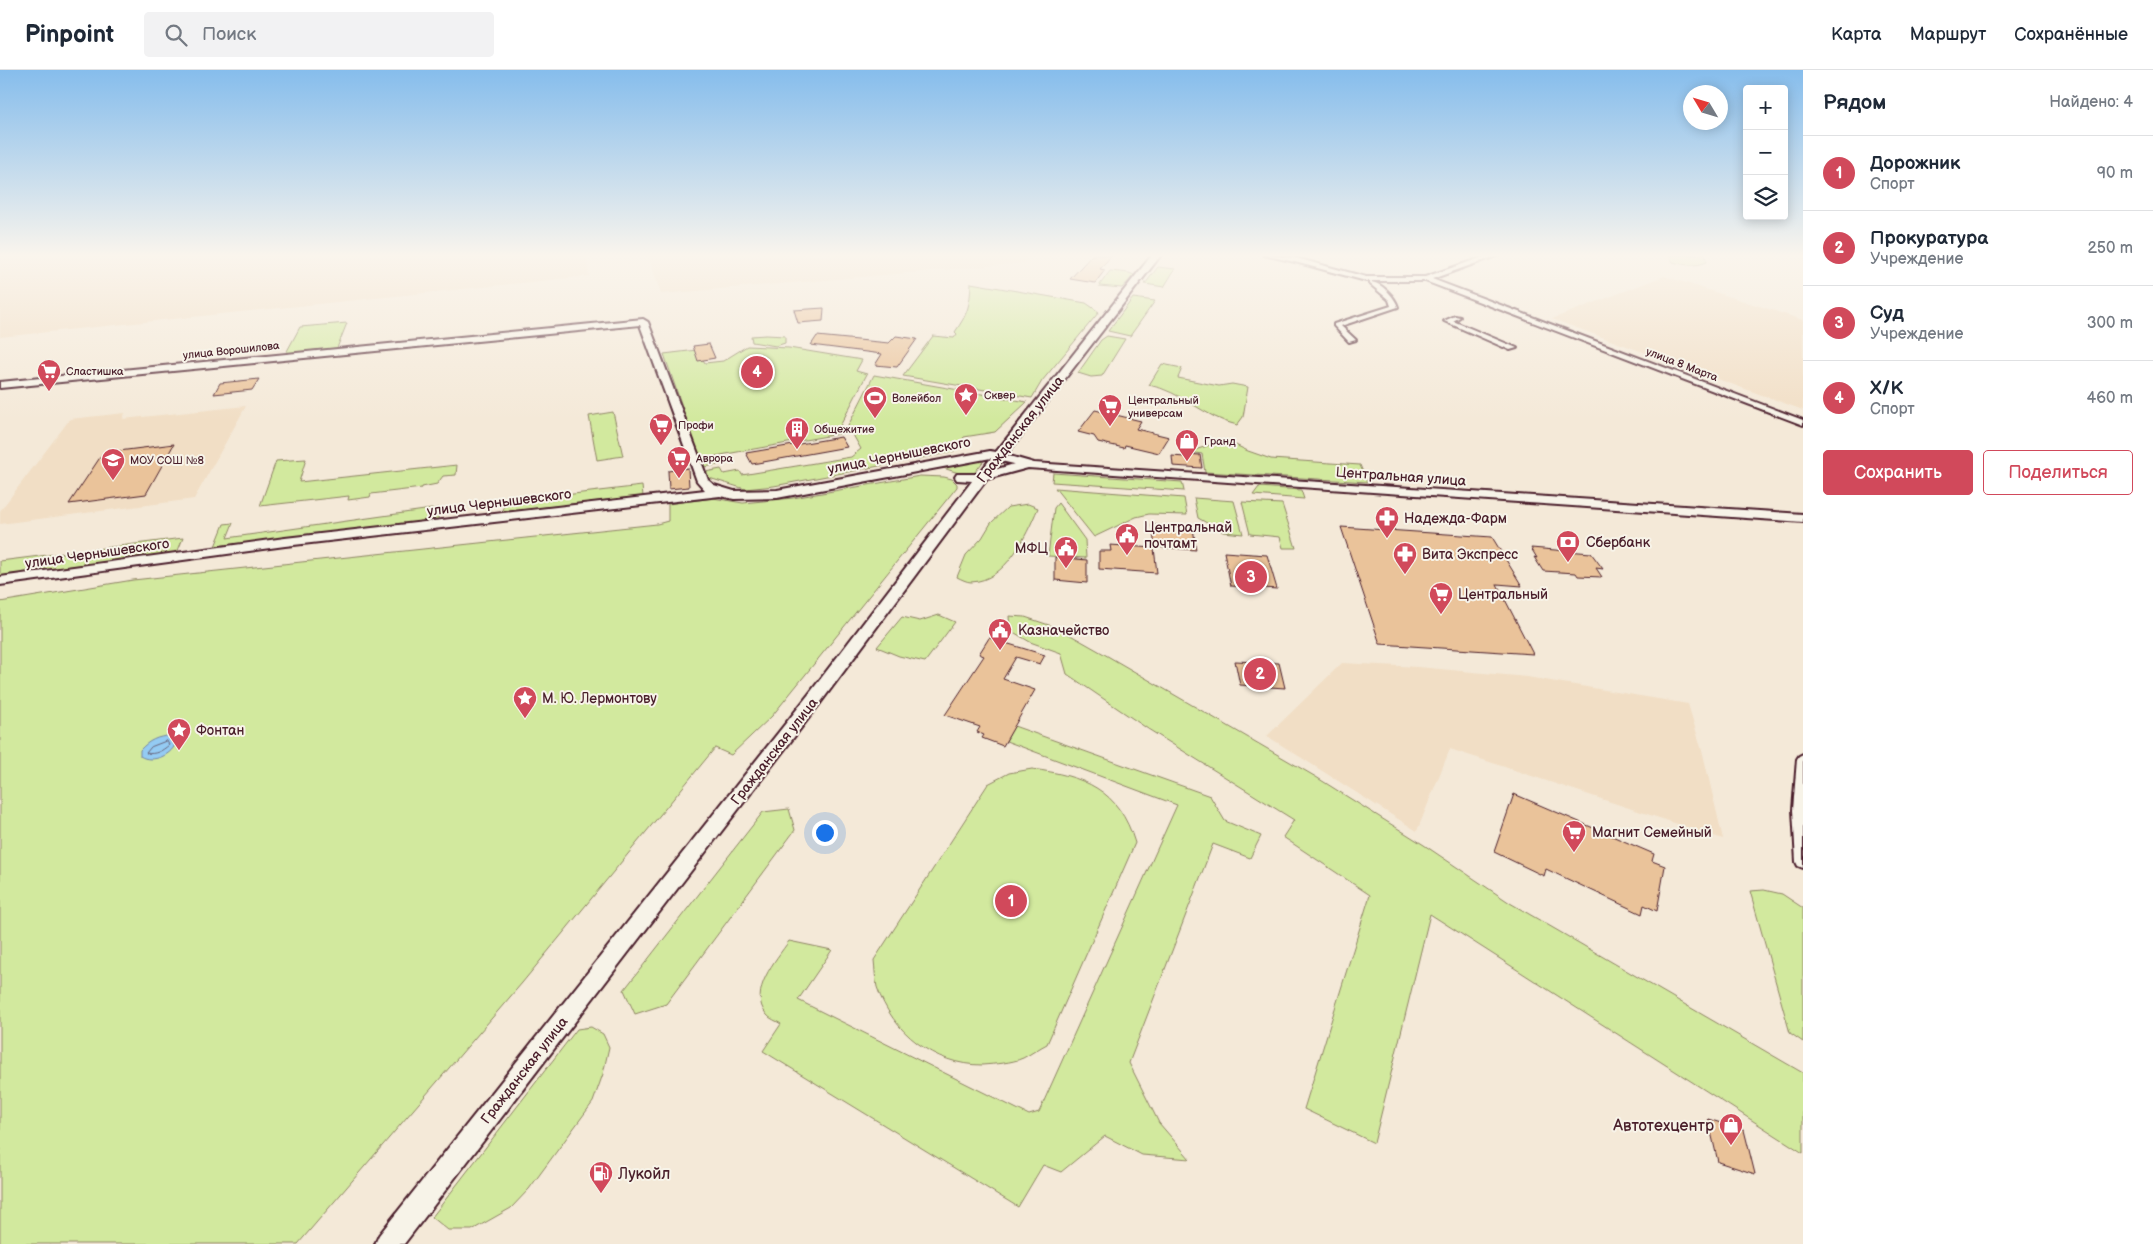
<!DOCTYPE html>
<html lang="ru">
<meta charset="utf-8">
<style>
:root{--surface:#fff;--page:#f2f2f3;--text:#1f2937;--muted:#747a83;--line:#e0e1e3;--accent:#d1495b}
body{margin:0;font-family:"Balsamiq Sans",sans-serif;background:var(--page);color:var(--text)}
.controls{position:absolute;right:15px;top:15px;display:grid;overflow:hidden;border-radius:5px;box-shadow:0 2px 12px #0003}
.controls button{width:45px;height:45px;display:grid;place-items:center;padding:0;border:0;border-bottom:1px solid var(--line);background:var(--surface);color:var(--text);font:25px sans-serif}
.compass{position:absolute;left:1683px;top:15px;width:45px;height:45px;border-radius:50%;background:var(--surface);box-shadow:0 2px 12px #0003;rotate:308deg}
.you{position:absolute;left:824px;top:762px;width:18px;height:18px;margin:-12px;border:4px solid #fff;border-radius:50%;background:#1a73e8;box-shadow:0 0 0 8px #1a73e833}
.badge{display:grid;place-items:center;width:32px;height:32px;border-radius:50%;background:var(--accent);color:#fff;font-size:16px;font-weight:700}
.pin{position:absolute;translate:-50% -50%;border:2px solid #fff;box-shadow:0 1px 5px #0006}
.list{margin:0;padding:0;list-style:none}
h2{display:flex;justify-content:space-between;align-items:center;height:65px;margin:0;padding:0 20px;font-size:21px}
h2 small{font-size:16px;font-weight:400;color:var(--muted)}
.list li{display:grid;grid-template-columns:32px 1fr auto;gap:15px;align-items:center;box-sizing:border-box;height:75px;padding:0 20px;border-top:1px solid var(--line)}
.list b{display:block;font-size:19px;white-space:nowrap}
.list p{margin:0;font-size:16px;white-space:nowrap;color:var(--muted)}
.list em{font-size:16px;font-style:normal;color:var(--muted)}
.actions{display:flex;gap:10px;padding:15px 20px}
.actions a{flex:1;padding:11px 0;border:1px solid var(--accent);border-radius:5px;text-align:center;font-size:18px;color:var(--accent)}
.actions .main{background:var(--accent);color:#fff}
.icon{flex:none;width:28px;height:28px;fill:none;stroke:currentColor;stroke-width:2;stroke-linecap:round;stroke-linejoin:round}
.map{position:relative;flex:none;width:1803px;height:1174px;overflow:hidden}
header{display:flex;align-items:center;gap:30px;box-sizing:border-box;height:70px;padding:0 25px;background:var(--surface);border-bottom:1px solid var(--line)}
header strong{font-size:24px}
nav{display:flex;gap:28px;margin-inline-start:auto;font-size:18px}
.search{width:350px;height:45px;background:var(--page);display:flex;align-items:center;gap:12px;box-sizing:border-box;padding:0 18px;border-radius:5px;color:var(--muted);font-size:19px}
main{display:flex}
aside{flex:1;background:var(--surface)}
.map>svg:first-child{display:block}
.built{fill:#f1dec5}
.green{fill:#d2e99e;stroke:#8e8464}
.water{fill:#94cbf3;stroke:#7686a3}
.lines{fill:none;stroke-linecap:round;stroke-linejoin:round}
.shore{stroke:#68647b;stroke-width:1}
.building{fill:#eac39a;stroke:#4a1f2b}
.street-casing{stroke:#4a1f2b;stroke-width:4}
.secondary-casing{stroke:#4a1f2b;stroke-width:4}
.street{fill:#f7f3e8;fill-rule:evenodd}
.secondary{fill:#f7f3e8;fill-rule:evenodd}
.labels{text-anchor:middle;stroke-width:4;stroke-linejoin:round;paint-order:stroke}
.far-street-label{font-size:11px;fill:#4a1f2b;stroke:#f7f3e8}
.far-poi-label{font-size:11px;fill:#4a1f2b;stroke:#f7f3e8;text-anchor:start}
.street-label{font-size:14px;fill:#4a1f2b;stroke:#f7f3e8}
.poi-label{font-size:14px;fill:#4a1f2b;stroke:#f7f3e8;text-anchor:start}
.near-poi-label{font-size:16px;fill:#4a1f2b;stroke:#f7f3e8;text-anchor:end}
</style>
<header>
<strong>Pinpoint</strong>
<div class="search"><svg class="icon" aria-label="search" viewBox="0 0 24 24"><circle cx="10" cy="10" r="6"/><path d="M15 15l6 6"/></svg>Поиск</div>
<nav><a>Карта</a><a>Маршрут</a><a>Сохранённые</a></nav>
</header>
<main>
<div class="map">
<svg width="1803" height="1174" viewBox="0 0 1803 1174">
<rect width="100%" height="100%" fill="#f4e9d8"/>
<filter id="ink" filterUnits="userSpaceOnUse"><feTurbulence type="fractalNoise" baseFrequency=".02" numOctaves="2"/><feDisplacementMap in="SourceGraphic" scale="10" xChannelSelector="R" yChannelSelector="G"/><feConvolveMatrix kernelMatrix="1 2 1 2 8 2 1 2 1" color-interpolation-filters="sRGB"/></filter>
<g filter="url(#ink)">
<g class="built">
<polygon points="0,185 587,185 589,206 0,267"/>
<polygon points="1031,185 1024,193 661,224 648,185"/>
<polygon points="1664,206 1803,250 1803,340 1552,249"/>
<polygon points="246,336 194,429 0,454 0,441 70,349 125,343 123,349"/>
<polygon points="1342,593 1418,597 1527,607 1688,634 1703,684 1723,769 1450,679 1417,761 1267,666"/>
</g>
<g class="green">
<path d="M 1669,185 L 1705,185 L 1707,192 C 1695,197 1685,195 1673,192 Z"/>
<polygon points="1158,197 1175,199 1164,217 1145,214"/>
<polygon points="1110,201 1129,203 1134,205 1122,218 1099,216"/>
<path d="M 971,213 L 1086,233 L 1099,242 L 1042,311 L 1032,328 L 903,306 L 933,266 L 954,268 L 957,264 L 955,262 C 968,243 970,236 971,213 Z"/>
<polygon points="1133,228 1155,231 1130,266 1108,261"/>
<polygon points="347,253 337,278 286,283 300,257"/>
<polygon points="766,265 785,266 785,273 776,276 752,272 751,266"/>
<polygon points="1107,266 1125,269 1102,306 1091,307 1078,303 1101,270"/>
<polygon points="747,276 789,278 862,290 856,301 867,304 840,356 844,363 715,386 718,395 703,397 664,284 697,280 705,293 723,291"/>
<path d="M 1162,294 L 1182,298 L 1178,308 L 1219,316 L 1232,314 L 1248,317 L 1243,347 L 1237,355 C 1205,348 1181,321 1149,315 Z"/>
<polygon points="874,305 1027,332 995,362 964,367 953,382 774,416 745,419 709,408 705,402 721,399 724,404 740,401 742,405 851,387 861,379 848,356"/>
<polygon points="613,342 623,386 597,390 589,346"/>
<polygon points="1225,370 1248,381 1271,389 1360,395 1367,412 1205,402 1202,384 1189,382"/>
<polygon points="986,388 971,407 937,396"/>
<polygon points="306,389 299,412 457,395 456,405 443,406 437,414 422,417 422,418 371,424 370,427 348,430 349,426 260,436 276,391"/>
<polygon points="1053,403 1182,412 1184,421 1052,412"/>
<polygon points="920,406 944,407 952,409 957,414 957,417 772,646 731,685 715,678 522,913 298,1174 0,1174 0,532 133,510 657,454 668,451 668,434 713,428 743,433 793,428"/>
<polygon points="642,416 643,426 503,442 504,432"/>
<polygon points="1259,417 1301,420 1304,429 1253,425"/>
<polygon points="1055,418 1184,428 1187,445 1149,444 1136,447 1094,467"/>
<polygon points="1194,428 1234,431 1243,464 1223,462 1198,448"/>
<polygon points="1242,432 1282,434 1296,478 1283,478 1280,467 1250,464"/>
<polygon points="1058,433 1085,470 1086,488 1048,486 1054,438"/>
<path d="M 1028,434 L 1038,438 C 1026,466 1006,511 971,512 C 967,512 961,509 957,507 L 966,485 L 982,468 L 991,453 L 1008,437 Z"/>
<polygon points="439,438 438,451 214,479 224,454 233,453 227,468"/>
<polygon points="183,468 177,483 0,506 0,491"/>
<polygon points="939,545 955,552 925,592 899,586 877,577 902,547 920,551"/>
<polygon points="1009,546 1025,547 1058,558 1104,584 1316,707 1424,775 1510,833 1803,1003 1803,1083 1430,844 1374,1073 1304,1039 1370,825 1283,767 1294,750 1148,659 1067,604 1061,583 1030,572 1010,560"/>
<path d="M 1014,656 L 1210,726 L 1225,751 L 1261,766 L 1250,788 L 1213,774 L 1129,993 L 1159,1053 L 1190,1089 L 1142,1085 L 1105,1066 L 1061,1102 L 1043,1095 L 1018,1137 L 763,981 L 781,954 C 777,951 770,949 767,945 C 747,922 776,890 789,871 L 832,880 L 798,930 L 1029,1045 L 1039,1042 L 1177,735 L 1006,671 Z"/>
<path d="M 1032,699 C 1084,706 1119,719 1135,773 L 1047,974 C 1039,978 1031,984 1023,988 C 1012,993 995,994 982,995 C 934,995 892,962 877,917 C 875,909 875,899 874,890 L 988,714 L 1009,703 Z"/>
<polygon points="789,739 795,760 666,934 635,944 624,920 763,742"/>
<polygon points="1764,820 1782,824 1803,838 1803,972 1790,963 1750,821"/>
<polygon points="591,957 603,964 609,977 603,1004 593,1032 529,1119 511,1138 472,1160 448,1160 432,1147 577,959"/>
</g>
<path class="water" d="M 170,666 L 176,671 C 174,685 152,694 140,686 L 140,680 C 148,671 158,666 170,666 Z"/>
<g class="lines">
<path class="shore" d="M 167,671 L 169,675 C 162,681 155,685 146,683 L 151,677 Z"/>
</g>
<g class="building">
<polygon points="1092,185 1112,185 1100,199 1105,200 1095,213 1070,209"/>
<polygon points="824,238 823,251 798,253 794,240"/>
<polygon points="817,266 889,273 896,266 917,269 897,297 875,295 882,284 811,275"/>
<polygon points="709,274 715,288 698,291 693,276"/>
<polygon points="259,309 252,320 214,324 220,313"/>
<polygon points="1095,340 1141,351 1136,359 1169,367 1159,383 1125,375 1124,378 1098,372 1094,366 1078,362"/>
<polygon points="841,367 847,377 752,394 746,383"/>
<polygon points="174,374 146,424 69,434 103,383"/>
<polygon points="1184,384 1200,385 1202,398 1173,396 1172,386 1185,387"/>
<polygon points="688,398 689,417 669,419 668,401"/>
<polygon points="1152,455 1193,457 1196,480 1155,477"/>
<polygon points="1341,457 1492,467 1522,516 1497,514 1533,584 1380,574"/>
<polygon points="1110,475 1154,478 1157,503 1099,499 1099,481 1111,481"/>
<polygon points="1531,478 1591,483 1603,499 1596,498 1602,507 1578,506 1576,503 1543,501 1534,487 1537,488"/>
<polygon points="1224,482 1267,485 1277,519 1231,516"/>
<polygon points="1055,487 1087,490 1087,513 1055,510"/>
<polygon points="989,568 1045,585 1040,594 1016,587 1003,609 1035,620 1003,676 982,668 984,665 977,662 980,657 945,645 984,586 979,584"/>
<polygon points="1235,591 1279,593 1285,618 1240,615"/>
<polygon points="1514,724 1654,784 1652,791 1665,796 1657,841 1644,835 1642,844 1546,799 1544,806 1494,782"/>
<polygon points="1708,1049 1744,1060 1755,1104 1718,1092"/>
</g>
<g class="lines">
<g class="street-casing">
<g id="street">
<polygon points="1264,185 1296,188 1366,207 1425,207 1489,185 1499,185 1432,209 1803,350 1803,355 1425,211 1366,211 1295,192"/>
<path d="M 1370,212 C 1381,212 1395,227 1398,237 L 1341,256 L 1356,270 L 1349,272 L 1334,256 L 1334,254 L 1391,236 L 1389,230 L 1370,214 Z"/>
<polygon points="1455,246 1460,247 1453,251 1517,278 1510,280 1444,251"/>
<polygon points="1803,684 1803,798 1798,796 1796,792 1793,740 1797,689 1799,686"/>
</g>
</g>
<g class="secondary-casing">
<path id="secondary" d="M 1152,185 L 1161,185 L 1006,385 L 1034,393 L 1803,444 L 1803,452 L 1028,398 L 987,409 L 821,632 L 404,1174 L 375,1174 L 379,1165 L 809,624 L 972,411 L 957,410 L 955,407 L 957,404 L 979,404 L 991,388 L 777,428 L 734,429 L 720,426 L 285,476 L 0,515 L 0,507 L 285,468 L 705,420 L 697,411 L 640,255 L 0,318 L 0,312 L 643,249 L 648,252 L 708,410 L 714,415 L 734,421 L 777,420 L 990,381 L 996,382 ZM 1001,391 L 1014,394 L 994,400 Z"/>
</g>
<use href="#street" class="street"/>
<use href="#secondary" class="secondary"/>
</g>
</g>
<linearGradient id="sky" x2="0" y2="1"><stop stop-color="#86bdec"/><stop offset="0.53" stop-color="#faf5ed"/><stop offset="1" stop-color="#faf5ed" stop-opacity="0"/></linearGradient>
<rect width="1803" height="350" fill="url(#sky)"/>
<defs>
<g id="supermarket-pin" transform="scale(1.25)"><path d="M0 17L-7.5 6A9.5 9.5 0 1 1 7.5 6Z" fill="#d1495b" stroke="#f7f3e8"/><path d="M-6-5.5h2.5l.6 2H6L4.5 2H-2.5L-4.4-4H-6ZM-1.5 3.2a1.3 1.3 0 1 0 .1 0ZM3 3.2a1.3 1.3 0 1 0 .1 0Z" fill="#fff"/></g>
<g id="sight-pin" transform="scale(1.25)"><path d="M0 17L-7.5 6A9.5 9.5 0 1 1 7.5 6Z" fill="#d1495b" stroke="#f7f3e8"/><path d="M0-6L1.8-2.2L6-1.7L2.9 1.2L3.7 5.4L0 3.3L-3.7 5.4L-2.9 1.2L-6-1.7L-1.8-2.2Z" fill="#fff"/></g>
<g id="stadium-pin" transform="scale(1.25)"><path d="M0 17L-7.5 6A9.5 9.5 0 1 1 7.5 6Z" fill="#d1495b" stroke="#f7f3e8"/><path d="M0-5a6.5 5 0 1 0 0 10a6.5 5 0 1 0 0-10ZM-3.5-1.8h7v3.6h-7Z" fill="#fff"/></g>
<g id="building-pin" transform="scale(1.25)"><path d="M0 17L-7.5 6A9.5 9.5 0 1 1 7.5 6Z" fill="#d1495b" stroke="#f7f3e8"/><path d="M-4-6H4V6H1V3H-1V6H-4ZM-2.5-4.3h1.7v1.8h-1.7ZM.8-4.3h1.7v1.8H.8ZM-2.5-1h1.7V.8h-1.7ZM.8-1h1.7V.8H.8Z" fill="#fff"/></g>
<g id="shop-pin" transform="scale(1.25)"><path d="M0 17L-7.5 6A9.5 9.5 0 1 1 7.5 6Z" fill="#d1495b" stroke="#f7f3e8"/><path d="M-5-2.5h2.3a2.7 3.5 0 0 1 5.4 0H5L5.5 6h-11ZM-1.5-2.5h3a1.5 2.3 0 0 0-3 0Z" fill="#fff"/></g>
<g id="school-pin" transform="scale(1.25)"><path d="M0 17L-7.5 6A9.5 9.5 0 1 1 7.5 6Z" fill="#d1495b" stroke="#f7f3e8"/><path d="M0-5L7-2L0 1L-7-2ZM-4 1L0 2.5L4 1V4Q0 6-4 4Z" fill="#fff"/></g>
<g id="pharmacy-pin" transform="scale(1.25)"><path d="M0 17L-7.5 6A9.5 9.5 0 1 1 7.5 6Z" fill="#d1495b" stroke="#f7f3e8"/><path d="M-2-6h4v4h4v4h-4v4h-4v-4h-4v-4h4Z" fill="#fff"/></g>
<g id="civic-pin" transform="scale(1.25)"><path d="M0 17L-7.5 6A9.5 9.5 0 1 1 7.5 6Z" fill="#d1495b" stroke="#f7f3e8"/><path d="M-.6-6.5H3V-4.5H.6V-3L4-1V1h2V6H-6V1h2V-1L-.6-3ZM-1.2 2.5V6h2.4V2.5Z" fill="#fff"/></g>
<g id="bank-pin" transform="scale(1.25)"><path d="M0 17L-7.5 6A9.5 9.5 0 1 1 7.5 6Z" fill="#d1495b" stroke="#f7f3e8"/><path d="M-6-4H6V4H-6ZM0-2.3a2.3 2.3 0 1 0 0 4.6a2.3 2.3 0 1 0 0-4.6Z" fill="#fff"/></g>
<g id="fuel-pin" transform="scale(1.25)"><path d="M0 17L-7.5 6A9.5 9.5 0 1 1 7.5 6Z" fill="#d1495b" stroke="#f7f3e8"/><path d="M-5.5-6h7V0h2V4h1.3V-2.5L3-4.5l.8-.8L6-3V5H2.5V1h-1V6h-7ZM-4.2-4.7v3.2H.2V-4.7Z" fill="#fff"/></g>
</defs>
<g fill-rule="evenodd">
<use href="#supermarket-pin" x="49" y="301"/>
<use href="#sight-pin" x="966" y="325"/>
<use href="#stadium-pin" x="875" y="328"/>
<use href="#supermarket-pin" x="1110" y="336"/>
<use href="#supermarket-pin" x="661" y="355"/>
<use href="#building-pin" x="797" y="359"/>
<use href="#shop-pin" x="1187" y="371"/>
<use href="#supermarket-pin" x="679" y="388"/>
<use href="#school-pin" x="113" y="390"/>
<use href="#pharmacy-pin" x="1387" y="448"/>
<use href="#civic-pin" x="1127" y="465"/>
<use href="#bank-pin" x="1568" y="472"/>
<use href="#civic-pin" x="1066" y="478"/>
<use href="#pharmacy-pin" x="1405" y="484"/>
<use href="#supermarket-pin" x="1441" y="524"/>
<use href="#civic-pin" x="1000" y="560"/>
<use href="#sight-pin" x="525" y="628"/>
<use href="#sight-pin" x="179" y="660"/>
<use href="#supermarket-pin" x="1574" y="762"/>
<use href="#shop-pin" x="1731" y="1055"/>
<use href="#fuel-pin" x="601" y="1103"/>
</g>
<g class="labels">
<g class="far-street-label">
<text transform="translate(231 280) rotate(-6)" y="4">улица Ворошилова</text>
<text transform="translate(1682 294) rotate(21)" y="4">улица 8 Марта</text>
</g>
<g class="far-poi-label">
<text x="66" y="305">Сластишка</text>
<text x="984" y="329">Сквер</text>
<text x="892" y="332">Волейбол</text>
<text x="1128" y="334">Центральный<tspan x="1128" dy="13">универсам</tspan></text>
<text x="678" y="359">Профи</text>
<text x="814" y="363">Общежитие</text>
<text x="1204" y="375">Гранд</text>
<text x="696" y="392">Аврора</text>
<text x="130" y="394">МОУ СОШ №8</text>
</g>
<g class="street-label">
<text transform="translate(1020 359) rotate(-52)" y="5">Гражданская улица</text>
<text transform="translate(899 385) rotate(-11)" y="5">улица Чернышевского</text>
<text transform="translate(1401 406) rotate(4)" y="5">Центральная улица</text>
<text transform="translate(499 432) rotate(-7)" y="5">улица Чернышевского</text>
<text transform="translate(97 483) rotate(-8)" y="5">улица Чернышевского</text>
<text transform="translate(774 681) rotate(-52)" y="5">Гражданская улица</text>
<text transform="translate(524 1000) rotate(-52)" y="5">Гражданская улица</text>
</g>
<g class="poi-label">
<text x="1404" y="453">Надежда-Фарм</text>
<text x="1144" y="462">Центральнай<tspan x="1144" dy="16">почтамт</tspan></text>
<text x="1586" y="477">Сбербанк</text>
<text x="1048" y="483" text-anchor="end">МФЦ</text>
<text x="1422" y="489">Вита Экспресс</text>
<text x="1458" y="529">Центральный</text>
<text x="1018" y="565">Казначейство</text>
<text x="542" y="633">М. Ю. Лермонтову</text>
<text x="196" y="665">Фонтан</text>
<text x="1592" y="767">Магнит Семейный</text>
</g>
<g class="near-poi-label">
<text x="1714" y="1061">Автотехцентр</text>
<text x="618" y="1109" text-anchor="start">Лукойл</text>
</g>
</g>
</svg>
<div class="controls">
<button>+</button>
<button>−</button>
<button><svg class="icon" aria-label="layers" viewBox="0 0 24 24"><path d="M12 4l9 5-9 5-9-5zM3 14l9 5 9-5"/></svg></button>
</div>
<svg class="compass" viewBox="-18 -18 36 36"><path d="M0-13l5 13h-10z" fill="#e53935"/><path d="M0 13l5-13h-10z" fill="#747a83"/></svg>
<div class="you"></div>
<div class="pin badge" style="left:1011px;top:831px">1</div>
<div class="pin badge" style="left:1260px;top:604px">2</div>
<div class="pin badge" style="left:1251px;top:507px">3</div>
<div class="pin badge" style="left:757px;top:302px">4</div>
</div>
<aside>
<h2>Рядом<small>Найдено: 4</small></h2>
<ul class="list">
<li><span class="badge">1</span><div><b>Дорожник</b><p>Спорт</p></div><em>90 m</em></li>
<li><span class="badge">2</span><div><b>Прокуратура</b><p>Учреждение</p></div><em>250 m</em></li>
<li><span class="badge">3</span><div><b>Суд</b><p>Учреждение</p></div><em>300 m</em></li>
<li><span class="badge">4</span><div><b>Х/К</b><p>Спорт</p></div><em>460 m</em></li>
</ul>
<div class="actions"><a class="main">Сохранить</a><a>Поделиться</a></div>
</aside>
</main>
